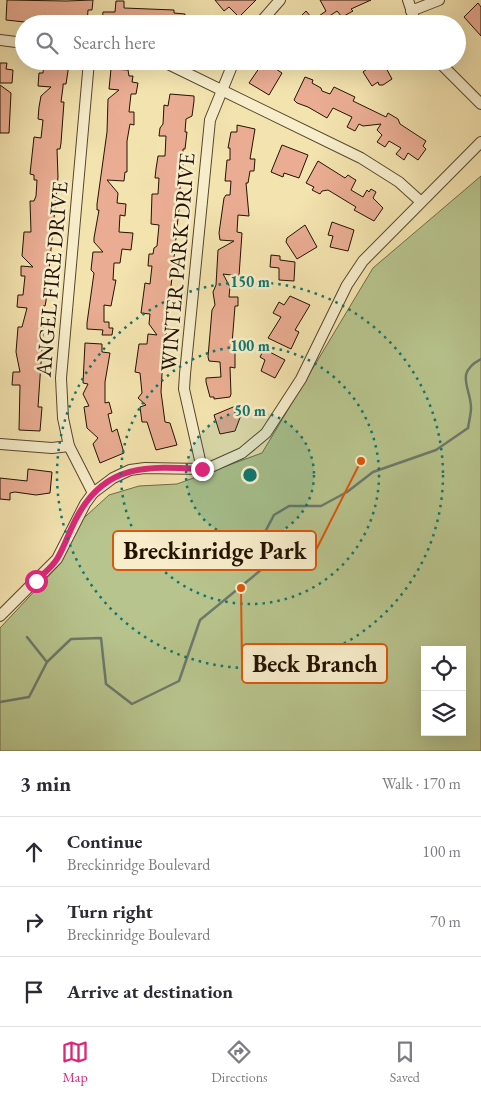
<!DOCTYPE html>
<meta charset="utf-8">
<style>
:root{--surface:#fff;--page:#f2f2f3;--text:#2b2b33;--muted:#7c7c81;--line:#e1e1e2;--accent:#db2777}
body{margin:0;font-family:"EB Garamond",serif;background:var(--page);color:var(--text)}
.controls{position:absolute;right:15px;bottom:15px;display:grid;overflow:hidden;border-radius:0px;box-shadow:0 5px 20px #0002}
.controls button{width:45px;height:45px;display:grid;place-items:center;padding:0;border:0;border-bottom:1px solid var(--line);background:var(--surface);color:var(--text);font:25px sans-serif}
.stop{position:absolute;width:15px;height:15px;margin:-11px;border:4px solid #db2777;border-radius:50%;background:#fff}
.stop.end{background:#db2777;border-color:#fff;box-shadow:0 1px 5px #0008}
.list{margin:0;padding:0;list-style:none}
h2{display:flex;justify-content:space-between;align-items:center;height:65px;margin:0;padding:0 20px;font-size:21px}
h2 small{font-size:16px;font-weight:400;color:var(--muted)}
.list li{display:grid;grid-template-columns:32px 1fr auto;gap:15px;align-items:center;box-sizing:border-box;height:70px;padding:0 20px;border-top:1px solid var(--line)}
.list b{display:block;font-size:19px;white-space:nowrap}
.list p{margin:0;font-size:16px;white-space:nowrap;color:var(--muted)}
.list em{font-size:16px;font-style:normal;color:var(--muted)}
.icon{flex:none;width:28px;height:28px;fill:none;stroke:currentColor;stroke-width:2;stroke-linecap:round;stroke-linejoin:round}
.map{position:relative;flex:none;width:481px;height:751px;overflow:hidden}
.search{position:absolute;background:var(--surface);box-shadow:0 5px 20px #0002;left:15px;right:15px;top:15px;height:55px;display:flex;align-items:center;gap:12px;box-sizing:border-box;padding:0 18px;border-radius:28px;color:var(--muted);font-size:19px}
.sheet{height:275px;background:var(--surface)}
nav{display:flex;justify-content:space-around;align-items:center;box-sizing:border-box;height:70px;border-top:1px solid var(--line);background:var(--surface);font-size:14px;color:var(--muted)}
nav a{display:grid;justify-items:center;gap:2px}
nav .on{color:var(--accent)}
.map>svg:first-child{display:block}
.green{fill:#b8c48d;stroke:#6e6b47;fill-rule:evenodd}
.lines{fill:none;stroke-linecap:round;stroke-linejoin:round}
.stream{stroke:#6c796c;stroke-width:2.5}
.building{fill:#eaad93;stroke:#231201}
.street-casing{stroke:#57462c;stroke-width:12}
.street{stroke:#f7edcb;stroke-width:10}
.route{stroke:#db2777;stroke-width:6}
.ring{fill:none;stroke:#0f766e;stroke-width:2.5;stroke-dasharray:2.5 5}
.labels{text-anchor:middle;stroke-width:5;stroke-linejoin:round;paint-order:stroke}
.street-label{font-size:22px;fill:#231201;stroke:#f7edcb}
.centre{fill:#0f766e;stroke:#f7edcb;stroke-width:2.5}
.ring-label{font-size:15px;text-anchor:middle;font-weight:bold;fill:#0f766e;stroke:#f7edcb;stroke-width:5;stroke-linejoin:round;paint-order:stroke}
.leader{fill:none;stroke:#de550b;stroke-width:2}
.callout-dot{fill:#de550b;stroke:#f7edcb;stroke-width:2}
.callout{fill:#f7edcb;stroke:#de550b;stroke-width:2}
.callout-label{font-size:24px;text-anchor:middle;font-weight:bold;fill:#231201}
</style>
<div class="map">
<svg width="481" height="751" viewBox="0 0 481 751">
<rect width="100%" height="100%" fill="#f3e3af"/>
<filter id="stains"><feTurbulence type="fractalNoise" baseFrequency=".004" numOctaves="4"/><feColorMatrix values="0 0 0 0 .2 0 0 0 0 .09 0 0 0 0 .02 0 0 0 .5 -.17"/></filter>
<radialGradient id="worn" r=".72"><stop offset=".6" stop-color="#630" stop-opacity="0"/><stop offset="1" stop-color="#630" stop-opacity=".3"/></radialGradient>
<path class="green" d="M 481,176 L 481,751 L 0,751 L 0,628 L 58,566 L 76,525 L 109,495 L 139,486 L 177,484 L 262,453 L 373,268 ZM 425,650 L 462,650 L 462,732 L 425,732 Z"/>
<g class="lines">
<g class="stream">
<polyline points="27,637 46,661"/>
<path d="M 0,702 L 29,697 L 47,662 L 71,639 L 101,638 L 106,684 L 132,704 L 179,681 L 200,620 L 267,565 L 276,548 L 265,532 L 274,515 L 289,506 L 321,506 L 347,492 L 373,472 L 436,450 L 468,428 C 469,421 471,414 471,408 C 471,388 454,373 481,359"/>
</g>
</g>
<g class="building">
<polygon points="7,0 66,1 93,0 92,10 88,10 87,24 55,22 43,24 6,20"/>
<polygon points="215,0 256,0 239,17 229,7 224,11"/>
<polygon points="320,0 371,0 351,9 353,11 342,17 337,11 319,23 316,18 326,11"/>
<polygon points="116,1 124,1 124,8 174,10 174,13 185,14 184,24 102,24 103,12 115,12"/>
<polygon points="478,3 481,7 481,36 464,17"/>
<polygon points="306,11 317,24 293,24"/>
<polygon points="264,61 283,61 276,69 282,73 269,95 249,83"/>
<polygon points="364,61 399,61 386,68 392,79 383,85 379,85 378,82 372,86 363,72 367,69"/>
<polygon points="0,63 7,63 6,69 13,70 12,83 0,83"/>
<polygon points="44,63 68,66 68,71 66,84 63,84 63,87 61,102 64,102 61,143 60,149 57,149 58,177 46,301 45,306 43,306 42,319 44,319 38,407 42,407 40,431 19,430 20,385 12,385 13,372 20,372 16,352 18,327 22,327 27,308 17,307 18,295 23,295 25,276 21,276 21,266 33,267 22,256 24,232 31,232 30,201 34,201 36,196 37,180 34,180 34,175 30,174 34,137 41,138 43,120 38,119 39,107 41,96 51,87 38,86 39,73 43,73"/>
<polygon points="111,69 128,70 129,76 133,76 132,82 138,83 136,94 131,94 129,112 134,112 134,125 130,124 127,141 127,172 125,172 124,181 107,180 118,193 117,203 126,204 125,216 120,215 119,232 133,233 131,250 122,249 120,263 114,263 113,280 116,280 111,306 104,305 104,322 109,322 109,328 113,328 112,335 102,335 103,330 87,329 87,323 94,273 91,270 93,252 103,252 94,242 94,238 99,210 97,210 97,204 107,132 108,99 119,90 109,89"/>
<polygon points="305,77 313,80 312,83 321,88 322,91 330,94 334,87 355,97 353,101 386,117 388,113 398,119 400,124 426,141 423,146 426,149 418,160 408,153 404,160 396,154 401,148 389,141 385,147 377,142 382,135 377,130 381,124 363,126 359,124 355,131 347,127 352,117 333,108 327,118 308,107 297,103 294,100"/>
<polygon points="0,85 11,93 9,133 0,133"/>
<polygon points="170,94 194,96 194,101 192,116 186,119 185,132 187,132 185,149 183,149 183,171 180,175 180,199 162,374 161,392 165,422 170,423 177,445 156,450 147,422 142,422 140,407 146,405 138,398 142,393 140,373 135,372 139,344 147,344 148,334 157,335 149,324 150,314 141,313 145,283 150,284 152,266 148,266 149,254 153,254 154,248 157,246 159,225 151,224 152,194 158,194 159,178 155,178 156,169 158,156 165,156 166,136 159,136 160,128 163,124 164,105 168,106"/>
<polygon points="237,125 255,129 250,159 255,159 254,171 250,171 248,183 246,183 249,216 238,215 237,232 242,233 239,276 223,274 230,287 229,297 238,297 238,306 235,306 232,344 235,346 235,368 230,367 231,394 230,397 214,399 214,397 210,397 206,382 206,378 221,377 220,362 209,361 208,357 212,310 215,305 213,292 216,285 218,250 234,241 220,240 219,233 224,198 226,195 230,195 231,181 225,181 227,160 230,160 230,148 228,148 231,132 237,132"/>
<polygon points="282,145 308,155 299,178 284,173 283,177 271,172"/>
<polygon points="318,161 345,178 348,175 354,179 356,180 351,190 363,197 367,190 369,192 371,189 376,192 373,198 383,208 374,221 354,210 356,207 328,190 322,191 320,194 312,190 314,187 306,183"/>
<polygon points="332,222 354,230 348,251 330,247 333,236 328,235"/>
<polygon points="305,225 317,247 297,259 286,242 287,238"/>
<polygon points="271,255 280,256 280,260 295,262 294,281 279,280 279,268 270,267"/>
<polygon points="290,296 310,305 295,330 299,332 291,349 268,338 281,317 273,313 279,302 284,305"/>
<polygon points="85,343 102,344 102,352 110,353 105,382 105,403 109,402 112,413 108,414 112,432 117,429 124,453 100,463 93,444 98,438 87,428 84,407 89,406 83,394 88,384 83,383"/>
<polygon points="264,349 285,360 275,378 261,371 265,360 260,357"/>
<polygon points="238,405 241,415 235,431 220,434 214,415"/>
<polygon points="28,469 52,472 50,493 36,495 15,492 10,493 10,500 0,499 0,478 27,481"/>
</g>
<g class="lines">
<g class="street-casing">
<g id="street">
<polyline points="408,0 416,24"/>
<polyline points="411,11 439,0"/>
<polyline points="259,24 280,0"/>
<polyline points="0,40 24,43"/>
<polyline points="89,61 61,378 63,418 69,446 93,493"/>
<polyline points="162,61 361,158 399,182 420,201"/>
<polyline points="438,61 481,104"/>
<polyline points="0,444 52,448 69,446"/>
<polyline points="202,469 184,389 185,374 210,120 234,61"/>
<polyline points="0,616 57,559 85,504 93,493 113,478 130,470 145,468 202,469 213,466 242,453 266,433 301,379 347,285 363,261 481,142"/>
</g>
</g>
<use href="#street" class="street"/>
</g>
<g class="lines">
<path class="route" d="M 36,581 C 43,574 52,567 57,559 C 65,546 69,531 77,517 C 105,463 149,466 202,469"/>
</g>
<circle cx="250" cy="475" r="64" fill="#0f766e" fill-opacity=".12"/>
<g class="ring">
<circle cx="250" cy="475" r="64"/>
<circle cx="250" cy="475" r="129"/>
<circle cx="250" cy="475" r="193"/>
</g>
<g class="labels">
<g class="street-label">
<text transform="translate(177 262) rotate(-85)" y="8">WINTER PARK DRIVE</text>
<text transform="translate(51 279) rotate(-85)" y="8">ANGEL FIRE DRIVE</text>
</g>
</g>
<circle cx="250" cy="475" r="8" class="centre"/>
<g class="ring-label">
<text x="250" y="287">150 m</text>
<text x="250" y="351">100 m</text>
<text x="250" y="416">50 m</text>
</g>
<path class="leader" d="M361 461L316 550M241 588L242 664"/>
<g class="callout-dot">
<circle cx="361" cy="461" r="5"/>
<circle cx="241" cy="588" r="5"/>
</g>
<g class="callout">
<rect x="113" y="531" width="203" height="39" rx="5"/>
<rect x="242" y="644" width="145" height="39" rx="5"/>
</g>
<g class="callout-label">
<text x="215" y="559">Breckinridge Park</text>
<text x="315" y="672">Beck Branch</text>
</g>
<rect width="100%" height="100%" filter="url(#stains)"/>
<rect width="100%" height="100%" fill="url(#worn)"/>
</svg>
<div class="controls">
<button><svg class="icon" aria-label="locate" viewBox="0 0 24 24"><circle cx="12" cy="12" r="6"/><path d="M12 2v4M12 18v4M2 12h4M18 12h4"/></svg></button>
<button><svg class="icon" aria-label="layers" viewBox="0 0 24 24"><path d="M12 4l9 5-9 5-9-5zM3 14l9 5 9-5"/></svg></button>
</div>
<div class="stop" style="left:36px;top:581px"></div>
<div class="stop end" style="left:202px;top:469px"></div>
<div class="search"><svg class="icon" aria-label="search" viewBox="0 0 24 24"><circle cx="10" cy="10" r="6"/><path d="M15 15l6 6"/></svg>Search here</div>
</div>
<section class="sheet">
<h2>3 min<small>Walk · 170 m</small></h2>
<ul class="list">
<li><svg class="icon" aria-label="ahead" viewBox="0 0 24 24"><path d="M12 20V5M6 11l6-6 6 6"/></svg><div><b>Continue</b><p>Breckinridge Boulevard</p></div><em>100 m</em></li>
<li><svg class="icon" aria-label="right" viewBox="0 0 24 24"><path d="M7 20v-9h11M14 6l5 5-5 5"/></svg><div><b>Turn right</b><p>Breckinridge Boulevard</p></div><em>70 m</em></li>
<li><svg class="icon" aria-label="arrive" viewBox="0 0 24 24"><path d="M6 21V4h12l-3 4 3 4H6"/></svg><div><b>Arrive at destination</b></div></li>
</ul>
</section>
<nav>
<a class="on"><svg class="icon" aria-label="map" viewBox="0 0 24 24"><path d="M3 6l6-2 6 2 6-2v14l-6 2-6-2-6 2zM9 4v14M15 6v14"/></svg>Map</a>
<a><svg class="icon" aria-label="directions" viewBox="0 0 24 24"><path d="M12 3l9 9-9 9-9-9zM9 14v-3h6M13 9l2 2-2 2"/></svg>Directions</a>
<a><svg class="icon" aria-label="saved" viewBox="0 0 24 24"><path d="M7 4h10v16l-5-4-5 4z"/></svg>Saved</a>
</nav>
